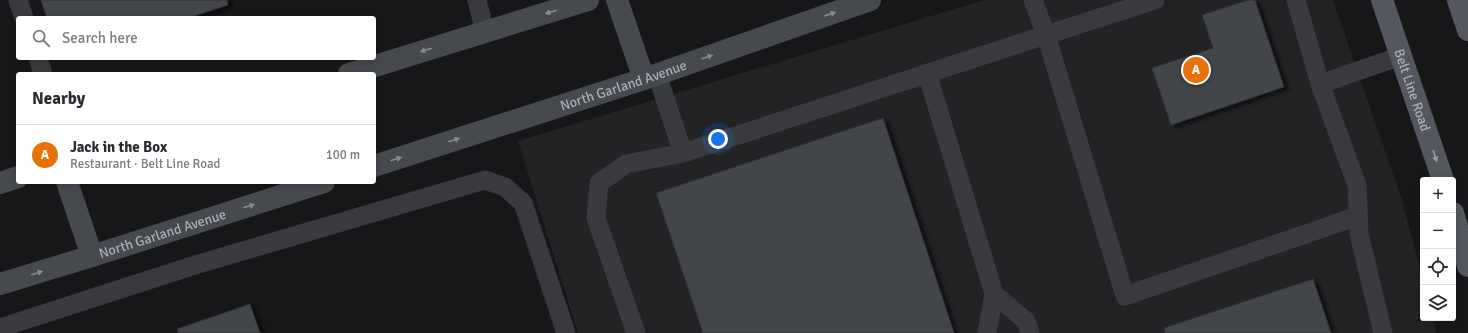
<!DOCTYPE html>
<meta charset="utf-8">
<style>
:root{--surface:#fff;--page:#f2f2f3;--text:#2b2b33;--muted:#7c7c81;--line:#e1e1e2;--accent:#2563eb}
body{margin:0;font-family:Signika,sans-serif;background:var(--page);color:var(--text)}
.controls{position:absolute;right:12px;bottom:12px;display:grid;overflow:hidden;border-radius:4px;box-shadow:0 2px 6px #0003}
.controls button{width:36px;height:36px;display:grid;place-items:center;padding:0;border:0;border-bottom:1px solid var(--line);background:var(--surface);color:var(--text);font:20px sans-serif}
.you{position:absolute;left:718px;top:139px;width:14px;height:14px;margin:-10px;border:3px solid #fff;border-radius:50%;background:#1a73e8;box-shadow:0 0 0 6px #1a73e833}
.badge{display:grid;place-items:center;width:26px;height:26px;border-radius:50%;background:var(--accent);color:#fff;font-size:13px;font-weight:700}
.pin{position:absolute;translate:-50% -50%;border:2px solid #fff;box-shadow:0 1px 4px #0006}
.list{margin:0;padding:0;list-style:none}
h2{display:flex;justify-content:space-between;align-items:center;height:52px;margin:0;padding:0 16px;font-size:17px}
h2 small{font-size:13px;font-weight:400;color:var(--muted)}
.list li{display:grid;grid-template-columns:26px 1fr auto;gap:12px;align-items:center;box-sizing:border-box;height:60px;padding:0 16px;border-top:1px solid var(--line)}
.list b{display:block;font-size:15px;white-space:nowrap}
.list p{margin:0;font-size:13px;white-space:nowrap;color:var(--muted)}
.list em{font-size:13px;font-style:normal;color:var(--muted)}
.icon{flex:none;width:22px;height:22px;fill:none;stroke:currentColor;stroke-width:2;stroke-linecap:round;stroke-linejoin:round}
.map{position:relative;flex:none;width:1468px;height:333px;overflow:hidden}
.search{position:absolute;background:var(--surface);box-shadow:0 2px 6px #0003;left:16px;top:16px;width:360px;height:44px;display:flex;align-items:center;gap:10px;box-sizing:border-box;padding:0 14px;border-radius:4px;color:var(--muted);font-size:15px}
.panel{position:absolute;background:var(--surface);box-shadow:0 2px 6px #0003;left:16px;top:72px;width:360px;height:112px;border-radius:4px}
.map>svg:first-child{display:block}
.built{fill:#232326}
.building{fill:#434549;stroke:#313235;filter:url(#shadow)}
.lines{fill:none;stroke-linecap:round;stroke-linejoin:round}
.lane{stroke:#383a3e;stroke-width:19}
.secondary{stroke:#46494e;stroke-width:22}
.primary{stroke:#54575d;stroke-width:22}
.oneway{fill:#868b94}
.oneway2{fill:#989da7}
.labels{text-anchor:middle;stroke-width:3;stroke-linejoin:round;paint-order:stroke}
.street-label{font-size:14px;fill:#a9afb9;stroke:#121214}
</style>
<div class="map">
<svg width="1468" height="333" viewBox="0 0 1468 333">
<defs>
<filter id="shadow"><feDropShadow dx="4.5" dy="2.5" stdDeviation="2" flood-color="#0009"/></filter>
</defs>
<rect width="100%" height="100%" fill="#171719"/>
<polygon class="built" points="984,0 1333,0 1401,197 1423,280 1423,318 1433,318 1436,333 578,333 518,141"/>
<g class="building">
<polygon points="41,0 227,0 228,5 188,18 47,18"/>
<polygon points="1248,0 1255,0 1284,87 1171,125 1152,68 1213,48 1202,15"/>
<polygon points="883,118 954,333 703,333 656,193"/>
<polygon points="1313,279 1331,333 1165,333 1164,328"/>
<polygon points="250,304 260,333 178,333 177,329"/>
</g>
<g class="lines">
<g class="lane">
<polyline points="18,0 24,18"/>
<polyline points="477,0 485,32"/>
<polyline points="1155,0 1046,35 1125,296 1358,216"/>
<polyline points="1296,0 1320,84 1401,56"/>
<polyline points="38,58 43,74"/>
<polyline points="927,73 994,294 987,333"/>
<polyline points="657,74 683,153 1046,35 1033,0"/>
<polyline points="1320,84 1357,185 1359,234 1383,333"/>
<polyline points="994,294 1026,321 1030,333"/>
<polyline points="0,328 195,265 485,180 505,187 523,203 566,333"/>
<polyline points="636,333 596,218 599,183 626,164 683,153"/>
</g>
<g class="secondary">
<polyline points="617,0 644,79"/>
<polyline points="349,74 588,0"/>
<path id="s1" d="M 374,166 L 644,79 L 870,0"/>
<polyline points="67,182 92,256"/>
<polyline points="0,183 18,177"/>
<path id="s2" d="M 0,284 L 92,256 L 324,182"/>
</g>
<g class="primary">
<path id="s3" d="M 1382,0 L 1443,180"/>
<polyline points="1458,0 1468,30"/>
<polyline points="1453,213 1468,266"/>
</g>
</g>
<defs><path id="oneway-solid" d="M-6-.8H1V-3.2L6.5 0L1 3.2V.8H-6Z"/></defs>
<g class="oneway">
<use href="#oneway-solid" transform="translate(551 12) rotate(163)"/>
<use href="#oneway-solid" transform="translate(830 14) rotate(-19)"/>
<use href="#oneway-solid" transform="translate(426 50) rotate(163)"/>
<use href="#oneway-solid" transform="translate(707 57) rotate(-19)"/>
<use href="#oneway-solid" transform="translate(454 140) rotate(-18)"/>
<use href="#oneway-solid" transform="translate(396 159) rotate(-18)"/>
<use href="#oneway-solid" transform="translate(249 206) rotate(-18)"/>
<use href="#oneway-solid" transform="translate(37 273) rotate(-17)"/>
</g>
<use class="oneway2" href="#oneway-solid" transform="translate(1435 156) rotate(71)"/>
<g class="labels">
<g class="street-label">
<text dy="5" stroke="none"><textPath href="#s1" startOffset="262">North Garland Avenue</textPath></text>
<text dy="5" stroke="none"><textPath href="#s3" startOffset="95">Belt Line Road</textPath></text>
<text dy="5" stroke="none"><textPath href="#s2" startOffset="170">North Garland Avenue</textPath></text>
</g>
</g>
</svg>
<div class="controls">
<button>+</button>
<button>−</button>
<button><svg class="icon" aria-label="locate" viewBox="0 0 24 24"><circle cx="12" cy="12" r="6"/><path d="M12 2v4M12 18v4M2 12h4M18 12h4"/></svg></button>
<button><svg class="icon" aria-label="layers" viewBox="0 0 24 24"><path d="M12 4l9 5-9 5-9-5zM3 14l9 5 9-5"/></svg></button>
</div>
<div class="you"></div>
<div class="pin badge" style="left:1196px;top:70px;background:#e8710a">A</div>
<div class="search"><svg class="icon" aria-label="search" viewBox="0 0 24 24"><circle cx="10" cy="10" r="6"/><path d="M15 15l6 6"/></svg>Search here</div>
<section class="panel">
<h2>Nearby<small></small></h2>
<ul class="list">
<li><span class="badge" style="background:#e8710a">A</span><div><b>Jack in the Box</b><p>Restaurant · Belt Line Road</p></div><em>100 m</em></li>
</ul>
</section>
</div>
